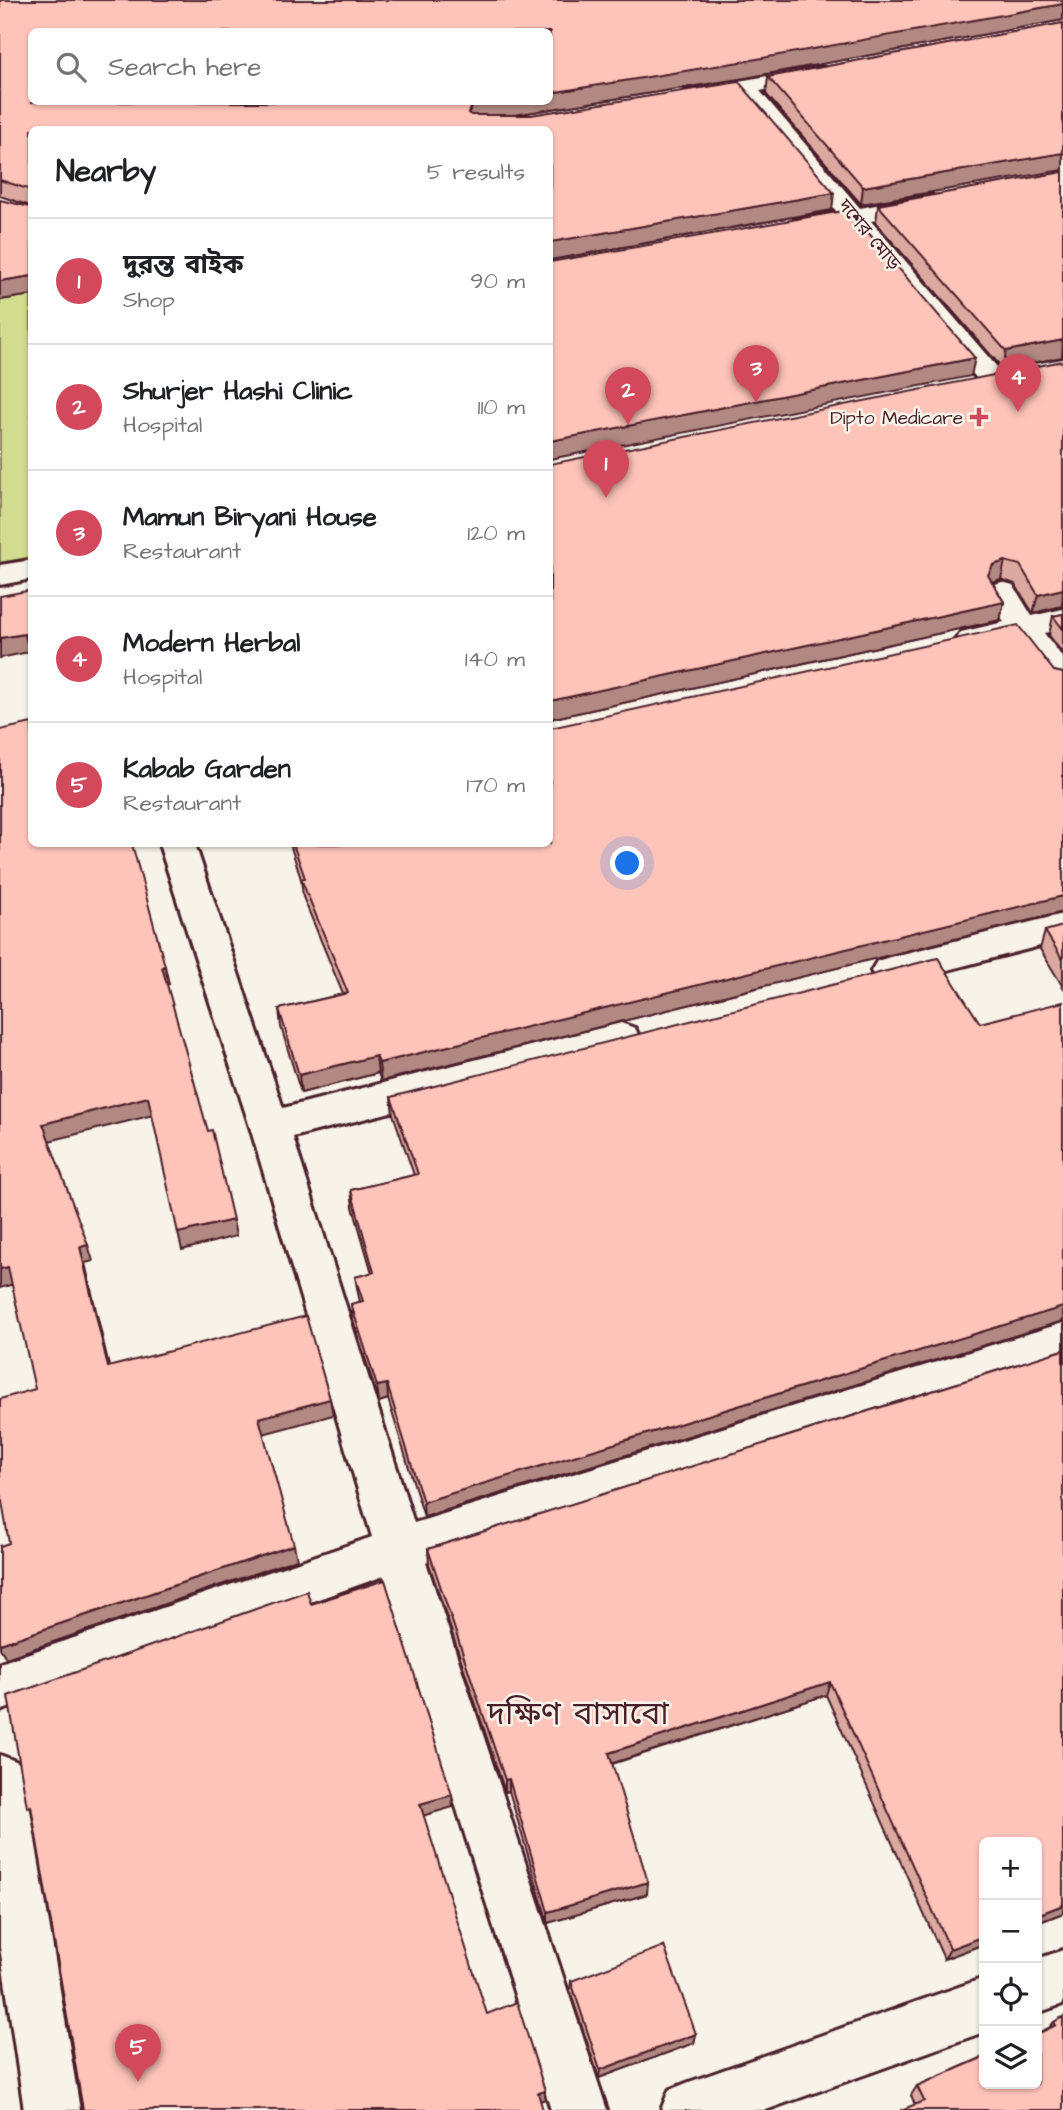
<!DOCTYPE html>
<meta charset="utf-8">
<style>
:root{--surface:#fff;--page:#f6f6f6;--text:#202124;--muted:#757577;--line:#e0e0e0;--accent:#d1495b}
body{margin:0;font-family:"Architects Daughter","Noto Sans Bengali",sans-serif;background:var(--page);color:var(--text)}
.controls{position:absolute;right:21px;bottom:21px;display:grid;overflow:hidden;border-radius:10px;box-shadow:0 2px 5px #0004}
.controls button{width:63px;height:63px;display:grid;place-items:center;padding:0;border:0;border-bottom:2px solid var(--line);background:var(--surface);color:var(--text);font:35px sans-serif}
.you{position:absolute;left:628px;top:864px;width:24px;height:24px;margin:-18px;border:5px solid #fff;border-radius:50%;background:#1a73e8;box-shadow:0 0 0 10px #1a73e833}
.badge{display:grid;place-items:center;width:46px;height:46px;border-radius:50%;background:var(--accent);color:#fff;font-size:23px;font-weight:700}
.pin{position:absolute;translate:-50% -58px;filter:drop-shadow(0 2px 4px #0008)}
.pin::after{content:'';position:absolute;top:37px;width:24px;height:21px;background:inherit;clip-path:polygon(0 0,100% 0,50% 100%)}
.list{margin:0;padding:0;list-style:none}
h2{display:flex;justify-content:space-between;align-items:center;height:91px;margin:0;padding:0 28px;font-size:30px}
h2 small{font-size:23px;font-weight:400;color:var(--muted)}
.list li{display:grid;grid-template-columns:46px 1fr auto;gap:21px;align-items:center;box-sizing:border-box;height:126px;padding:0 28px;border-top:2px solid var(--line)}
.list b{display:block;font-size:26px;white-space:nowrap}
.list p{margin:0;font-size:23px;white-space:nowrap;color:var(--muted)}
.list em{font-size:23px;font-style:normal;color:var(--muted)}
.icon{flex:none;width:38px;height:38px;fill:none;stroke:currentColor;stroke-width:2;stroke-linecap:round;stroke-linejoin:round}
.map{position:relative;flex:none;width:1063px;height:2110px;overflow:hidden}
.search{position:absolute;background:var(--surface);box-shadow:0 2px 5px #0004;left:28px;top:28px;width:525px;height:77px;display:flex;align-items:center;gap:18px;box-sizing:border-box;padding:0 24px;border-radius:10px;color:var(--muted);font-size:26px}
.panel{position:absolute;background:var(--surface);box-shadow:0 2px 5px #0004;left:28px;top:126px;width:525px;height:721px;border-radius:10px}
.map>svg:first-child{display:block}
.green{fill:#d1dc8f;stroke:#8e7e5d;stroke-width:2}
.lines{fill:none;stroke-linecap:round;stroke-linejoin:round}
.street-casing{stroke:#4a1f2b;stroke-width:6}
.secondary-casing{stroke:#4a1f2b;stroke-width:6}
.street{fill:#f7f3e8;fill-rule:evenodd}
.secondary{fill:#f7f3e8;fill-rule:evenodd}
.wall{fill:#dba99f;stroke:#4a1f2b;stroke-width:2}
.shaded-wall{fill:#b28982;stroke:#4a1f2b;stroke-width:2}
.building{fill:#ffc4b9;stroke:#4a1f2b;stroke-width:2}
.poi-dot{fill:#d1495b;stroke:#f7f3e8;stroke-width:2.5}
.labels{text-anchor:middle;stroke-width:5;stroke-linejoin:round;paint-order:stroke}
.far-street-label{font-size:19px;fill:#4a1f2b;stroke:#f7f3e8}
.far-poi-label{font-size:19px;fill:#4a1f2b;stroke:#f7f3e8;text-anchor:end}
.near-quarter-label{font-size:32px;fill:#4a1f2b;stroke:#f7f3e8}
</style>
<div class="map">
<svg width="1063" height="2110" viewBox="0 0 1063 2110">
<rect width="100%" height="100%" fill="#f7f3e8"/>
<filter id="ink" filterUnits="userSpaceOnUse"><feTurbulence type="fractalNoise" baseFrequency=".0143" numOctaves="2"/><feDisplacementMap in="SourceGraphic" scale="14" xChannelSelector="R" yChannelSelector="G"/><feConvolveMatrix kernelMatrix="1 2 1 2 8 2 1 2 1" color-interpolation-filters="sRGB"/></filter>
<g filter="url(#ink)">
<polygon class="green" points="31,294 31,557 0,563 0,300"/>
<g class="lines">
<g class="street-casing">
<g id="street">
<polygon points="819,67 827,69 830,74 827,79 760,91 860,208 930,195 939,198 943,203 939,208 871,221 1004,375 1008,381 1004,387 994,389 984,387 848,225 803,233 794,230 790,225 794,220 837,212 738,95 692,103 684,101 680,96 684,91 692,89"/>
<polygon points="1002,582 1013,585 1032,616 1063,609 1063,629 1044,633 1063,658 1063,691 1051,688 1015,640 972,649 961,646 956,639 961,632 1004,622 986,592 991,585"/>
<polygon points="159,844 195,844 283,1108 621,1023 635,1028 640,1038 635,1048 621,1053 293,1137 414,1523 1063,1323 1063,1361 426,1562 607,2110 551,2110 384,1576 0,1711 0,1663 372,1537 250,1127"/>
<polygon points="1063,914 1063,940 890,985 877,981 871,971 877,961 890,957"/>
<polygon points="0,1755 18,1762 25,1780 80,2110 24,2110 0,1947"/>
<polygon points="1063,1950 1063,2004 1037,2013 1037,1959"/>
<polygon points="984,1978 984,2032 766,2110 661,2110 669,2090 689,2082"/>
</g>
</g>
<g class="secondary-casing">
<polygon id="secondary" points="32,560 32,579 0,585 0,565"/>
</g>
<use href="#street" class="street"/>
<use href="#secondary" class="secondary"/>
</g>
<g class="wall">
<polygon points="0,0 1063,0 1063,20 745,78 514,115 832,210 550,260 550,130 32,130 32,295 0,300 30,206 0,196"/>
<polygon points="1063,23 861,204 766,94 768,77"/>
<polygon points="1063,172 1063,358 1003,369 876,223 878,205"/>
<polygon points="1063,361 1063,607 1033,613 1015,584 1001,579 992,582 1004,602 1000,620 550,719"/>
<polygon points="1063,614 1063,654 1049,635 1053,616"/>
<polygon points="1054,671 1063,673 1063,912 381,1081 378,1073 301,1093 281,1027 279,1009 343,994 303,897 301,879 290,844 550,844 551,728"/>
<polygon points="1063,926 1063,987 1040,949 1045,931"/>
<polygon points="980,1023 424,1517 388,1399 379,1402 353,1320 351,1304 360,1302 358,1293 355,1277 372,1273 353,1207 351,1190 414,1175 393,1114 391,1097"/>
<polygon points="1063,1350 1063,1913 1037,1923 1037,1842 984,1842 984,1944 944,1959 826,1695 612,1764 647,1894 548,1923 509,1791 505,1792 429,1564 428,1549"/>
<polygon points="571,1981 696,2034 694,2043 599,2078 570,1991"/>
<polygon points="1063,2017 1063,2110 915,2105 911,2095 917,2086 1049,2028 1054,2022"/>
</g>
<g class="shaded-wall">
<polygon points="1063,4 1063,20 745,78 483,120 473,123 468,113 473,106 482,103 493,102 550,102 550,93"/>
<polygon points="1063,153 1063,170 861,204 863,187"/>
<polygon points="834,193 832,210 550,260 550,242"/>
<polygon points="32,276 32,295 0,300 0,281"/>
<polygon points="1063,340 1062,357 1003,369 1006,351"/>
<polygon points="975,358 971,376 550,459 550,441"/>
<polygon points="1005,561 1001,579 989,583 988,575 993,565"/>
<polygon points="1063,589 1062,606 1033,613 1038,595"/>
<polygon points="1004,602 1000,620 550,719 550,701"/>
<polygon points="25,634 29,652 0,658 0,638"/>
<polygon points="1063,896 1063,912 381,1081 379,1063"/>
<polygon points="165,966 169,984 166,985 162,967"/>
<polygon points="376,1056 378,1073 301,1093 299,1075"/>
<polygon points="148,1097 153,1115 49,1141 43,1124"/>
<polygon points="233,1220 236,1236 182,1250 178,1233"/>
<polygon points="88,1245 93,1261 85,1263 113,1383 108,1367 80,1247"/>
<polygon points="8,1267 14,1284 0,1288 0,1269"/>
<polygon points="1063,1307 1063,1321 424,1517 423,1502"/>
<polygon points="387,1384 388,1399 379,1402 377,1386"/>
<polygon points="330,1399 333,1415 263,1434 259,1418"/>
<polygon points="294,1545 297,1559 6,1658 0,1648 0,1644"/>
<polygon points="830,1682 826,1695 607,1765 609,1753"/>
<polygon points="509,1779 509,1791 505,1792 505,1780"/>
<polygon points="452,1795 453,1807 422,1816 420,1804"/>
<polygon points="648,1882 647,1894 548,1923 548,1912"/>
<polygon points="1063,1905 1063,1913 1037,1923 1037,1915"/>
<polygon points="984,1936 984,1944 944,1959 950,1949"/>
<polygon points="696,2034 694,2043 599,2078 600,2070"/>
<polygon points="545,2091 545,2099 538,2102 538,2093"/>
</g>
<g class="building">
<polygon points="0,0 1063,0 1063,4 746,61 550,93 550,32 32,32 32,102 493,102 473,106 468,113 471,115 531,115 739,82 834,193 550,242 550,245 550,130 32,130 32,276 0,281 0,200 30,207 31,190 0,180"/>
<polygon points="1063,23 1063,153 863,187 768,77"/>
<polygon points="1063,172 1063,340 1006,351 878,205"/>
<polygon points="849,210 975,358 550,441 550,444 550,262"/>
<polygon points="1063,361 1063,589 1038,595 1020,565 1005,561 993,565 988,575 1004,602 550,701 550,702 550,464"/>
<polygon points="32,590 32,663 25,634 0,638 0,596"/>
<polygon points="1063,614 1063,629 1053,616"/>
<polygon points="1018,625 1054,671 1063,673 1063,896 379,1063 376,1056 299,1075 279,1009 348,993 301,879 305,878 293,844 550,844 550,727 551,728"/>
<polygon points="32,723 32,844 132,844 165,966 162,967 208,1131 212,1130 233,1220 178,1233 148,1097 43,1124 88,1245 80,1247 108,1367 306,1316 330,1399 259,1418 294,1545 0,1644 0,1546 9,1543 0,1490 0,1399 35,1389 8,1267 0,1269 0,730"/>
<polygon points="1063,926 1063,960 1045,931"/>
<polygon points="938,958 980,1023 1063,1002 1063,1307 423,1502 387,1384 377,1386 351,1304 363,1301 355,1277 374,1272 351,1190 418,1174 391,1097"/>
<polygon points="1063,1350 1063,1905 1037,1915 1037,1842 984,1842 984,1936 950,1949 830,1682 609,1753 648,1882 548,1912 509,1779 505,1780 428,1549"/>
<polygon points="385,1580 452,1795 420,1804 487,2014 517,2002 545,2091 538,2093 543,2110 83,2110 31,1806 27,1807 8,1696 307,1591 311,1604"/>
<polygon points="664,1946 696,2034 600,2070 571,1981"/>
<polygon points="1063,2017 1063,2110 901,2110 924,2101 917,2086 984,2057 984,2084 1037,2084 1037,2034 1056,2025 1054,2022"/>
</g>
</g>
<path class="poi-dot" d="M975.5 406.5h7v7h7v7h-7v7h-7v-7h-7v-7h7z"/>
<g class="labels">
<g class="far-street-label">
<text transform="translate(870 234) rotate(50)" y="7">দশের মোড়</text>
</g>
<g class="far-poi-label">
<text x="963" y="424">Dipto Medicare</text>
</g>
<g class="near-quarter-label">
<text x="578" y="1724">দক্ষিণ বাসাবো</text>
</g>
</g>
</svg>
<div class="controls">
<button>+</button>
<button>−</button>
<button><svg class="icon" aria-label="locate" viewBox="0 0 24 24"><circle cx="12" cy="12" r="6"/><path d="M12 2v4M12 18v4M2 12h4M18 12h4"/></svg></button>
<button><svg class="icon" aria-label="layers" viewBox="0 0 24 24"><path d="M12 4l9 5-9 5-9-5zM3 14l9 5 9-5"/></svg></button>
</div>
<div class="you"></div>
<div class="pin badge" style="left:606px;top:498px">1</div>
<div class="pin badge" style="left:628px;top:425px">2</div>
<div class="pin badge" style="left:756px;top:403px">3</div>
<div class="pin badge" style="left:1018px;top:412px">4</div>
<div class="pin badge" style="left:138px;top:2082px">5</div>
<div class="search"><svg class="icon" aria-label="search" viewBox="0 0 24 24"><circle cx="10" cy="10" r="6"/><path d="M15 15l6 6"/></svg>Search here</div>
<section class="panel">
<h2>Nearby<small>5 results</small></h2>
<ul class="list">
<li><span class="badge">1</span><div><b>দুরন্ত বাইক</b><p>Shop</p></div><em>90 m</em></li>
<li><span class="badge">2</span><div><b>Shurjer Hashi Clinic</b><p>Hospital</p></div><em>110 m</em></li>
<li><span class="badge">3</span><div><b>Mamun Biryani House</b><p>Restaurant</p></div><em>120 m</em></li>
<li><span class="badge">4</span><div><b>Modern Herbal</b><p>Hospital</p></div><em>140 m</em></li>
<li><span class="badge">5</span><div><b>Kabab Garden</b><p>Restaurant</p></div><em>170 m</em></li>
</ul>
</section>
</div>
